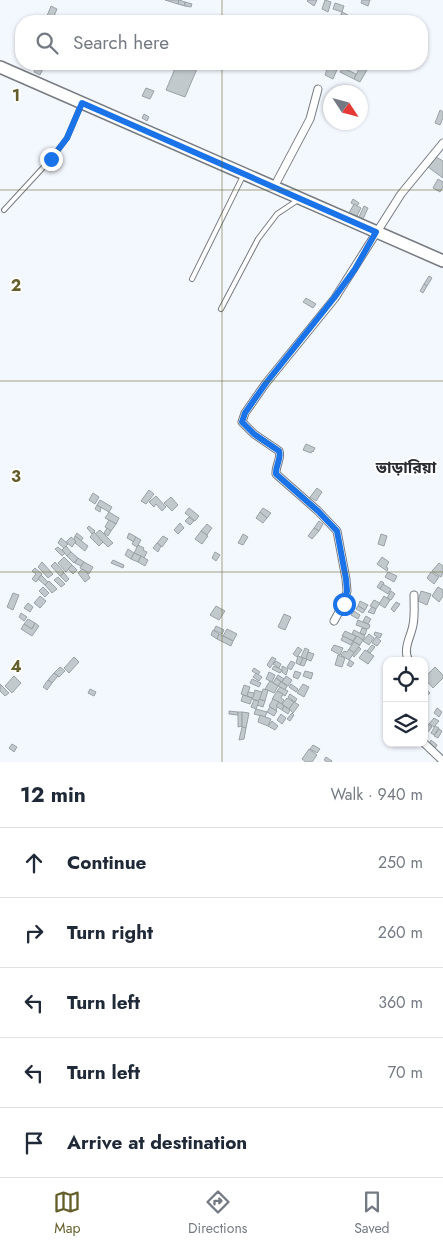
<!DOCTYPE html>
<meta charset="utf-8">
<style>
:root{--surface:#fff;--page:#f6f6f7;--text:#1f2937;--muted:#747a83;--line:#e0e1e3;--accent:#645e2a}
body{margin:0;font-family:Jost,"Noto Sans Bengali",sans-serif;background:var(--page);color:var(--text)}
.controls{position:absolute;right:15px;bottom:15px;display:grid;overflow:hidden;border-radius:10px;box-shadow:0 1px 4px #0004}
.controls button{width:45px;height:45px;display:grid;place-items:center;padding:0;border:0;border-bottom:1px solid var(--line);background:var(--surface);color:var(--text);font:25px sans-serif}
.compass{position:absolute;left:323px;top:85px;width:45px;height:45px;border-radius:50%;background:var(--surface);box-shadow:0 1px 4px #0004;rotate:126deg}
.stop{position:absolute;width:15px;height:15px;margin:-11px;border:4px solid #1a73e8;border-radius:50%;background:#fff}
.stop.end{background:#1a73e8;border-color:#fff;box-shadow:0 1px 5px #0008}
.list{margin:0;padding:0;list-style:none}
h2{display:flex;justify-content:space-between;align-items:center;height:65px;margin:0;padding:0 20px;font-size:21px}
h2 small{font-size:16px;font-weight:400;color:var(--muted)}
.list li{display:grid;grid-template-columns:32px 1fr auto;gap:15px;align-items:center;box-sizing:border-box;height:70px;padding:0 20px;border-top:1px solid var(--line)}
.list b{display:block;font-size:19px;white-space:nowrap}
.list em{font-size:16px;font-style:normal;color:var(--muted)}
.icon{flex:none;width:28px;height:28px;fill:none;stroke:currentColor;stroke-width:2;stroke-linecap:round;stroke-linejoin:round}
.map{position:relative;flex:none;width:443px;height:762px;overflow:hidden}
.search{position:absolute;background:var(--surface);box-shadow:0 1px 4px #0004;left:15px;right:15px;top:15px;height:55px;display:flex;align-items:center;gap:12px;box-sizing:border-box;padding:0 18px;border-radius:20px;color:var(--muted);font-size:19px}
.sheet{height:415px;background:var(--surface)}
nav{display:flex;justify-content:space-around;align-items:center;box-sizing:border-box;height:70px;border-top:1px solid var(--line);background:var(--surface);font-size:14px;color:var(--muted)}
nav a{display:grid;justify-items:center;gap:2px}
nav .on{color:var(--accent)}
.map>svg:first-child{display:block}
.building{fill:#c1c9cd;stroke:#9aa2a5}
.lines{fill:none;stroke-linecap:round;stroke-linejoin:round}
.service-casing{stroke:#777b81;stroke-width:6}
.minor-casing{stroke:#777b81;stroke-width:9}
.primary-casing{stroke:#777b81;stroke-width:14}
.service{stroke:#fff;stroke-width:4}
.minor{stroke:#fff;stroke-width:7}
.primary{stroke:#fff;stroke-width:11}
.route{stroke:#1a73e8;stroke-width:6}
.grid{fill:none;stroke:#645e2a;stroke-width:1;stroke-opacity:0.55}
.labels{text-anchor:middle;stroke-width:4;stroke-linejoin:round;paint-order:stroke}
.quarter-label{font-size:16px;font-weight:bold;fill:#282c31;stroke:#fff}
.grid-label{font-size:16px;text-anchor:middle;font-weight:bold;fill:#645e2a;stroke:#fff;stroke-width:4;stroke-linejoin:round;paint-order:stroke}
</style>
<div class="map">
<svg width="443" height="762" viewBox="0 0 443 762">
<rect width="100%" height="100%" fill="#f3f7fe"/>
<g class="building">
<polygon points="165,0 179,0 178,4"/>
<polygon points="179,0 185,2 185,6 178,4"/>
<polygon points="308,0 317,0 314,6 307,1"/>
<polygon points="325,0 331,2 328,12 322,9"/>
<polygon points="362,0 370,0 368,6 361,3"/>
<polygon points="185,2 192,4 191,7 185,6"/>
<polygon points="335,3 344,6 342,12 333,9"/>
<polygon points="51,6 57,9 52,21 45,21"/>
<polygon points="342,12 348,15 346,20 340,17"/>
<polygon points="38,64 45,64 40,75 34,72"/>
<polygon points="177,64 199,64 185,97 166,90"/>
<polygon points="329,64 338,67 333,79 325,75"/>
<polygon points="361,65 368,68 360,82 354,79"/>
<polygon points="343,68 356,74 354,79 340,72"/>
<polygon points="146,88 154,91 150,99 142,96"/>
<polygon points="440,110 443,112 443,118 440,125 435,123"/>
<polygon points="144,114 149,117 147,121 142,118"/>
<polygon points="436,157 443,161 443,178 428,167"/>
<polygon points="438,179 443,182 443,187 440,192 433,188"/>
<polygon points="353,199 359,203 357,206 351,203"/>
<polygon points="354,204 361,208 357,216 349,213"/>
<polygon points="364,206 368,208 363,219 359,217"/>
<polygon points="429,276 432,278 427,286 424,284"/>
<polygon points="424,284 427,286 423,293 420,291"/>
<polygon points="306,298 316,304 313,308 303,302"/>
<polygon points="306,444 315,448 313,452 312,451 311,453 303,450"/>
<polygon points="317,488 322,492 316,501 310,497"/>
<polygon points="149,490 154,494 146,504 141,501"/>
<polygon points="93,493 99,497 95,504 89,500"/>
<polygon points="156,496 166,507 162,511 156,504 154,507 149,502"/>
<polygon points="171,497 178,505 172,511 164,503"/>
<polygon points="100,500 112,507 109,512 97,505"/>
<polygon points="97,505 101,508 100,512 95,509"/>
<polygon points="189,508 199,516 195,521 185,513"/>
<polygon points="263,508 271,513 267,518 260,512"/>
<polygon points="109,512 119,518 116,524 105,518"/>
<polygon points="260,512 267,518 263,523 256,518"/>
<polygon points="189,517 194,521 190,525 185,521"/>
<polygon points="109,520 116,524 111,531 105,527"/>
<polygon points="319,521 323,524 319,531 314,528"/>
<polygon points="180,523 184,528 178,534 174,530"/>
<polygon points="207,524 212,528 207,535 201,531"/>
<polygon points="89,526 95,531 92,534 87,528"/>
<polygon points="107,528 111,531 108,536 104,533"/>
<polygon points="314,528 319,531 312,539 308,536"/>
<polygon points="100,530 113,543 108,547 95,534"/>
<polygon points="201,531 208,536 202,544 195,539"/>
<polygon points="94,532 103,542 99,546 90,537"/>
<polygon points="77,533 83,538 81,541 75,536"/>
<polygon points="129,533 136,537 134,542 127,538"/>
<polygon points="243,534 248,537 243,545 238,543"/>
<polygon points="381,534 387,536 384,546 378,544"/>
<polygon points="75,536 88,546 85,551 75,543 76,541 74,539"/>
<polygon points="163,536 168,539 162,547 157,543"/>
<polygon points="71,537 76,541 72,547 66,542"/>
<polygon points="136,537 141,540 137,547 132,544"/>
<polygon points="61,538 68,544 64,548 58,543"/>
<polygon points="157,543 161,546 158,552 153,548"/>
<polygon points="138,545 144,548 143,550 147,552 144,558 134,553"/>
<polygon points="66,546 71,552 67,556 62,550"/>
<polygon points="58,547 65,553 62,556 55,549"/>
<polygon points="128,549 134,553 131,559 125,555"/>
<polygon points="71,552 78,558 74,563 67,556"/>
<polygon points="215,552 220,555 216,561 212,558"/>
<polygon points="134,553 141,556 138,562 131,559"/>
<polygon points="141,556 148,560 145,566 138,562"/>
<polygon points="64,557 72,565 66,572 58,563"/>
<polygon points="382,557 389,562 386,567 388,568 387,571 377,564"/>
<polygon points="78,558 84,562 81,566 75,563"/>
<polygon points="113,560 124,565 123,568 111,563"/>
<polygon points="42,562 53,574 48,578 38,567"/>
<polygon points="55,562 64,572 60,576 51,566"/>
<polygon points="84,562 93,567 89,574 80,568"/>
<polygon points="439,563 443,566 443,573 441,577 432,571"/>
<polygon points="72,565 77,570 73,574 68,569"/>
<polygon points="35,568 42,574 36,582 32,579 36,574 32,571"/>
<polygon points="82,569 86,571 90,578 85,582 78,573"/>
<polygon points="388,572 397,576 394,582 385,577"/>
<polygon points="431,572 439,577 434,584 427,578"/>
<polygon points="64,573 69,579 66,582 60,576"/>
<polygon points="41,575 48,582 45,585 38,579"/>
<polygon points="58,577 65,584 61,587 54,580"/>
<polygon points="49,581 57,589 52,593 45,585"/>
<polygon points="381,581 384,583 380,589 377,587"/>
<polygon points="383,584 391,589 388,594 380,589"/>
<polygon points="43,587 49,593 45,597 39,591"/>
<polygon points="438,587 443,590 443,596 439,602 432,596"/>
<polygon points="391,591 395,594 391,600 387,598"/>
<polygon points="421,591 431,594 427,605 418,601"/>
<polygon points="13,593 19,595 13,610 7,607"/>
<polygon points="40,596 46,601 40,608 34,603"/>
<polygon points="384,596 390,600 385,608 379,604"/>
<polygon points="374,600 380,603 376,609 370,606"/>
<polygon points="360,601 368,605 365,610 358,606"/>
<polygon points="396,602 400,604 394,612 391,609"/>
<polygon points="28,603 33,607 30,612 24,608"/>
<polygon points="216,606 225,611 219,620 210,615"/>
<polygon points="358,606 365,610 363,613 356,609"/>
<polygon points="372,607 376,609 374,614 368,612"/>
<polygon points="354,611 360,615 358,619 351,615"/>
<polygon points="21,613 27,617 24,621 19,617"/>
<polygon points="284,614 291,617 285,630 278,627"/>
<polygon points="366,616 371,619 368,624 363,621"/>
<polygon points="28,619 35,623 32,629 24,624"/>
<polygon points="358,620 370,625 369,628 367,629 356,625"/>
<polygon points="35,623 39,626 32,636 21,629 24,624 32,629"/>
<polygon points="216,626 224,630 222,634 214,630"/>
<polygon points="362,628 367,629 365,635 360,633"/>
<polygon points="227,629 237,634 233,641 223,636"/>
<polygon points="213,630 219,634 217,639 211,635"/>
<polygon points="354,630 365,636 363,640 352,634"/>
<polygon points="345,631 356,636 353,641 342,636"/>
<polygon points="375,632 382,634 380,638 374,635"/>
<polygon points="219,634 233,641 231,646 217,639"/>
<polygon points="369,634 374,638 369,645 363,641"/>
<polygon points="343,636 353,641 351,645 341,640"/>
<polygon points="357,636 363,640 360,645 353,642"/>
<polygon points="376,637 381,641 377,646 372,643"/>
<polygon points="354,642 360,645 354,653 349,649"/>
<polygon points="334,645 343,648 340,655 331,650"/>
<polygon points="372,645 375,647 370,653 367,651"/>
<polygon points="298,647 302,650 297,657 293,654"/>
<polygon points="359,647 361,649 354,657 352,655"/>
<polygon points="305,648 309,650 306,659 301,657"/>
<polygon points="349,649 354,653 349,660 341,655 344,651 347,652"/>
<polygon points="365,650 374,656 368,664 359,658"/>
<polygon points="308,652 314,654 311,661 306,659"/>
<polygon points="338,655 345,658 342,667 335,665"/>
<polygon points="298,656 303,658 300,665 296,663"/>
<polygon points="74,657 79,662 69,673 64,668"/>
<polygon points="272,657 276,659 270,668 267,665"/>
<polygon points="303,658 307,659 304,666 300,665"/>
<polygon points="350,660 354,663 351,667 347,665"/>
<polygon points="276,661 281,664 279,668 273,664"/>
<polygon points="291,661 295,663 291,670 287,667"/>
<polygon points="274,666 282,670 280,673 272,669"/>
<polygon points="282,666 288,669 286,675 282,672"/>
<polygon points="60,667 65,671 59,677 54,673"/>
<polygon points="435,667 443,675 443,678 433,688 424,678"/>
<polygon points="254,668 260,672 258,675 252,671"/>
<polygon points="295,671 301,673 298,679 293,677"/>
<polygon points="305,671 313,673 311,679 303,676"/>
<polygon points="269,672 275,675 272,682 266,679"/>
<polygon points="54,673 58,676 52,683 48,680"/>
<polygon points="256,673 262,677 259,681 253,677"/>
<polygon points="278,675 284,679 282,682 276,678"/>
<polygon points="14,676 21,683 12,693 5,686"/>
<polygon points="286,676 292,680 288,686 282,682"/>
<polygon points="276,678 281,682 278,686 273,683"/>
<polygon points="252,679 261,683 259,687 250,683"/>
<polygon points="48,680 52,683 47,690 43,687"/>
<polygon points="270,681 278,686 274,693 265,689"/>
<polygon points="281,682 287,686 285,690 278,686"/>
<polygon points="0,684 9,693 5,696 0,691"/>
<polygon points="291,684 298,689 296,692 289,687"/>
<polygon points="303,684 309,687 304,697 297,693"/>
<polygon points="244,685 250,687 247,696 241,694"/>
<polygon points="280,687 288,691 285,696 277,691"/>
<polygon points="424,687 430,693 424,698"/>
<polygon points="90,689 96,692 94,696 88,693"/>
<polygon points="263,689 268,690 265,701 259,699"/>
<polygon points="255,690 262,692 259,701 252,699"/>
<polygon points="277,691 283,694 281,698 284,700 281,704 272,699"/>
<polygon points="248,692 254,693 253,698 247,696"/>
<polygon points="290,694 297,699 295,702 288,697"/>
<polygon points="243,695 252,698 250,704 241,701"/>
<polygon points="287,698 294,702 289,709 282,704"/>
<polygon points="259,699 265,701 263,707 257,705"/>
<polygon points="273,699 279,702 276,711 269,706"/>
<polygon points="254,700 259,701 256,709 251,707"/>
<polygon points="279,702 284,706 282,710 276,706"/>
<polygon points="294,702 299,705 293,713 289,709"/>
<polygon points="284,706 290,710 288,714 282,710"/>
<polygon points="270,707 277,711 274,716 267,712"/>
<polygon points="437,708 442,712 439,717 434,713"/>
<polygon points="256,709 267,712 265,717 254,714"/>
<polygon points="229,711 238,712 238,715 229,714"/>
<polygon points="238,712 242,712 242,726 238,727"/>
<polygon points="242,712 249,713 246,728 242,727"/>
<polygon points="292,713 294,715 290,721 287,719"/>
<polygon points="281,714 286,718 282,724 277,720"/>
<polygon points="260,715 271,719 268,726 258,722"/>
<polygon points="434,718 439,721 434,727 429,724"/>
<polygon points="272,721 278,726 275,730 268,726"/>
<polygon points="424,721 432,727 428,732 424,729"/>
<polygon points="435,726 439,728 434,735 431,733"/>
<polygon points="242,727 246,728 244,739 239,740"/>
<polygon points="439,729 442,731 438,738 434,736"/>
<polygon points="431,740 437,745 435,748 429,744"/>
<polygon points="12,744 17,747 14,752 9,748"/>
<polygon points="313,745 320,749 317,753 310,749"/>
<polygon points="309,749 317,755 312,762 306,762 302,759"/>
<polygon points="326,757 332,761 331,762 327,762 324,760"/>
</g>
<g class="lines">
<g class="service-casing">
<g id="service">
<polyline points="4,210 51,159 67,138 81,105"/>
<polyline points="192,279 243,176"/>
<polyline points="221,309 258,239 277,214 298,200"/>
</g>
</g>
<g class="minor-casing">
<g id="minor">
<polyline points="274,187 310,119 318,89"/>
<path d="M 334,621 L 344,603 L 347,591 L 346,579 L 337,531 L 318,511 L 276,474 C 275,466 282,458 279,451 L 254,434 L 242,422 L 245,413 L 266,383 L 335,298 L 401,194 L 443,143"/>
<path d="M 409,661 C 402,649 411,637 413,625 C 415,615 414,605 414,595"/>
<polyline points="424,743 443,761"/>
</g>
</g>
<g class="primary-casing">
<polyline id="primary" points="0,67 443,261"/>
</g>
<use href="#service" class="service"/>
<use href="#minor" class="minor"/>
<use href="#primary" class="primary"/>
</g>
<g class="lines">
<path class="route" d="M 51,159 L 67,138 L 82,103 L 376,232 L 355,269 L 334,298 L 266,383 L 245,413 L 242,422 L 254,434 L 279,451 C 282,458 275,466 276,474 L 318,511 L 337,531 L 346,579 L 347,591 L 344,604"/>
</g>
<path class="grid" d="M 222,0 L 222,21M 222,64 L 222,762M 0,190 L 443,190M 0,381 L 443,381M 0,572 L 443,572"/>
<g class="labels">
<g class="quarter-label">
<text x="406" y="473">ভাড়ারিয়া</text>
</g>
</g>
<g class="grid-label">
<text x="16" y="101">1</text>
<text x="16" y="291">2</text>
<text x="16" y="482">3</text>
<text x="16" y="672">4</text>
</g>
</svg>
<div class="controls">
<button><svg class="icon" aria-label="locate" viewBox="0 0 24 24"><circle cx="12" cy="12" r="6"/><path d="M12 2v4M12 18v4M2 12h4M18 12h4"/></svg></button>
<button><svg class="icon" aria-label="layers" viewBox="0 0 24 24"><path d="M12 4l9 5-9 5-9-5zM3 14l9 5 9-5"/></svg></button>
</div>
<svg class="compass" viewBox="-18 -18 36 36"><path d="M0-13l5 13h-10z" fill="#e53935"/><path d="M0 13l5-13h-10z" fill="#747a83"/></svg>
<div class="stop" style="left:344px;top:604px"></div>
<div class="stop end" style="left:51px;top:159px"></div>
<div class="search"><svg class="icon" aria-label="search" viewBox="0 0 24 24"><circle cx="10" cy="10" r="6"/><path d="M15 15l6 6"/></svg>Search here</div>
</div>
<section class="sheet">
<h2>12 min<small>Walk · 940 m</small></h2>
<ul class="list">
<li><svg class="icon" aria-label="ahead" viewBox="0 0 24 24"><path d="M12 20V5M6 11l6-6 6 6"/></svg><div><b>Continue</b></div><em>250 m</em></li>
<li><svg class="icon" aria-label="right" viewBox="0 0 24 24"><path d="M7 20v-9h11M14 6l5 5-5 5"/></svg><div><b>Turn right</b></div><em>260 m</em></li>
<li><svg class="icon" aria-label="left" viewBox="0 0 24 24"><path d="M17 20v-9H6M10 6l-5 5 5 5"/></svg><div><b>Turn left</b></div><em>360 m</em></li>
<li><svg class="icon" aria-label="left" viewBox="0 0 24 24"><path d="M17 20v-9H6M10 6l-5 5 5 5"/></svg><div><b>Turn left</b></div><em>70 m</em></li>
<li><svg class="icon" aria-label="arrive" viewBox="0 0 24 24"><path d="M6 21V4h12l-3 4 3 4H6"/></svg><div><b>Arrive at destination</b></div></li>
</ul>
</section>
<nav>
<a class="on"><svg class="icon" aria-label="map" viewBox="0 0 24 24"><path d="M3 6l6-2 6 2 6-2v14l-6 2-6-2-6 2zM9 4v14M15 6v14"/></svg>Map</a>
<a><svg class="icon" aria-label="directions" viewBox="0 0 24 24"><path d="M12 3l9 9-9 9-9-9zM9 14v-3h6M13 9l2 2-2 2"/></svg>Directions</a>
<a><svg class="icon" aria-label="saved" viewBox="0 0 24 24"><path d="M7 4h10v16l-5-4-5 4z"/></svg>Saved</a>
</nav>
